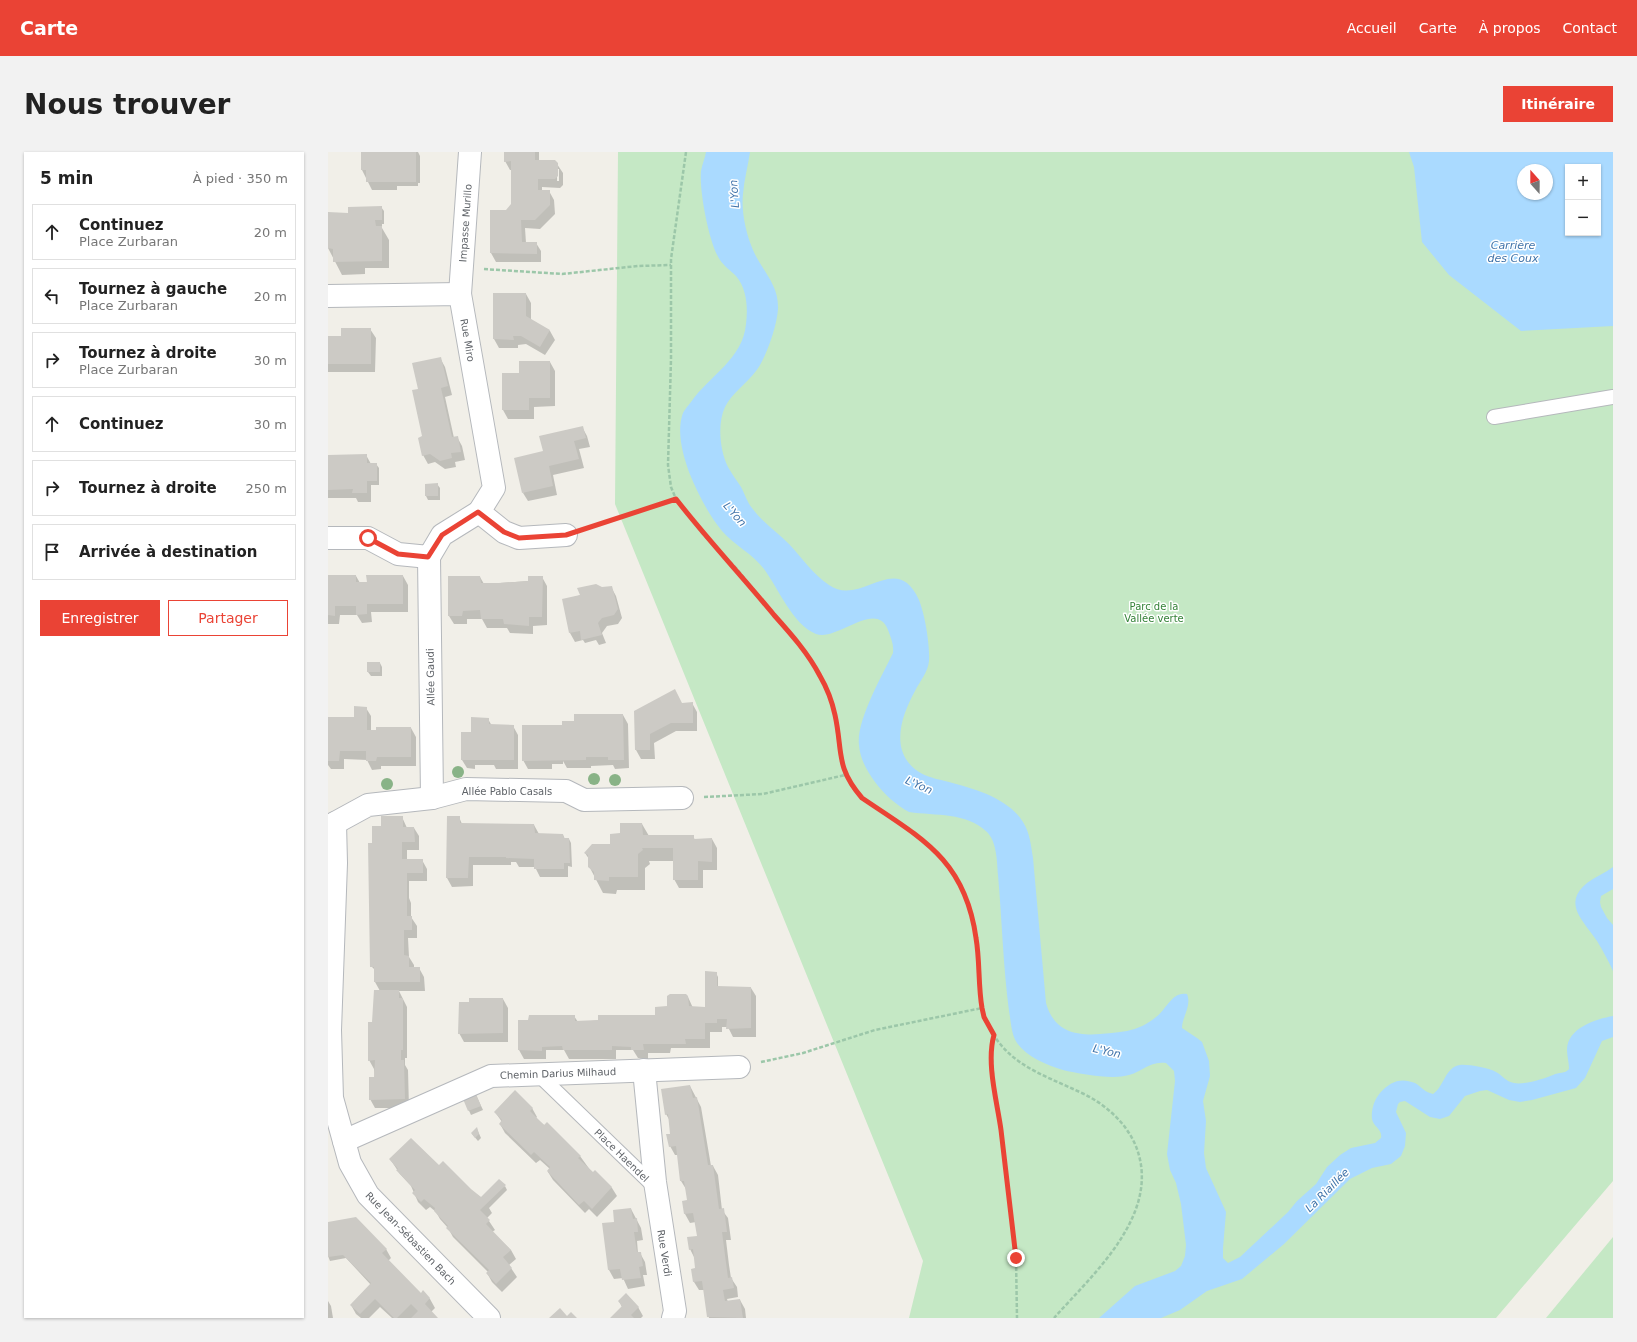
<!DOCTYPE html>
<html lang="fr">
<meta charset="utf-8">
<style>
:root{--surface:#fff;--page:#f2f2f2;--text:#222;--muted:#767676;--line:#e0e0e0;--accent:#ea4335}
body{margin:0;font-family:"DejaVu Sans",sans-serif;background:var(--page);color:var(--text)}
.controls{position:absolute;right:12px;top:12px;display:grid;overflow:hidden;border-radius:0px;box-shadow:0 1px 3px #0004}
.controls button{width:36px;height:36px;display:grid;place-items:center;padding:0;border:0;border-bottom:1px solid var(--line);background:var(--surface);color:var(--text);font:20px sans-serif}
.compass{position:absolute;left:1189px;top:12px;width:36px;height:36px;border-radius:50%;background:var(--surface);box-shadow:0 1px 3px #0004;rotate:339deg}
.stop{position:absolute;width:12px;height:12px;margin:-9px;border:3px solid #ea4335;border-radius:50%;background:#fff}
.stop.end{background:#ea4335;border-color:#fff;box-shadow:0 1px 4px #0008}
.list{margin:0;padding:0;list-style:none}
h2{display:flex;justify-content:space-between;align-items:center;height:52px;margin:0;padding:0 16px;font-size:17px}
h2 small{font-size:13px;font-weight:400;color:var(--muted)}
.list li{display:grid;grid-template-columns:26px 1fr auto;gap:12px;align-items:center;box-sizing:border-box;height:56px;margin:0 8px 8px;padding:0 8px;border:1px solid var(--line);border-radius:0px}
.list b{display:block;font-size:15px;white-space:nowrap}
.list p{margin:0;font-size:13px;white-space:nowrap;color:var(--muted)}
.list em{font-size:13px;font-style:normal;color:var(--muted)}
.actions{display:flex;gap:8px;padding:12px 16px}
.actions a{flex:1;padding:9px 0;border:1px solid var(--accent);border-radius:0px;text-align:center;font-size:14px;color:var(--accent)}
.actions .main{background:var(--accent);color:#fff}
.icon{flex:none;width:22px;height:22px;fill:none;stroke:currentColor;stroke-width:2;stroke-linecap:round;stroke-linejoin:round}
.map{position:relative;flex:none;width:1285px;height:1166px;overflow:hidden;border-radius:0px}
header{display:flex;align-items:center;gap:24px;box-sizing:border-box;height:56px;padding:0 20px;background:var(--accent);color:#fff}
header strong{font-size:19px}
nav{display:flex;gap:22px;margin-inline-start:auto;font-size:14px}
.intro{display:flex;align-items:center;justify-content:space-between;box-sizing:border-box;height:96px;padding:0 24px}
h1{margin:0;font-size:28px}
.button{padding:10px 18px;border-radius:0px;background:var(--accent);color:#fff;font-size:14px;font-weight:700}
main{display:flex;gap:24px;padding:0 24px}
aside{flex:1;background:var(--surface);border-radius:0px;box-shadow:0 1px 3px #0004}
.map>svg:first-child{display:block}
.green{fill:#c5e8c5;fill-rule:evenodd}
.water{fill:#aadaff;fill-rule:evenodd}
.shadow{fill:#0003;fill-rule:evenodd}
.building{fill:#cccac5}
.lines{fill:none;stroke-linecap:round;stroke-linejoin:round}
.lane-casing{stroke:#b5b8bc;stroke-width:16}
.street-casing{stroke:#b5b8bc;stroke-width:24}
.path{stroke:#9cc7a9;stroke-width:2.5;stroke-dasharray:4 2;stroke-linecap:butt}
.lane{stroke:#fff;stroke-width:14}
.street{stroke:#fff;stroke-width:22}
.tree{fill:#89b387}
.route{stroke:#ea4335;stroke-width:5}
.labels{text-anchor:middle;stroke-width:3;stroke-linejoin:round;paint-order:stroke}
.street-label{font-size:10px;fill:#5f6368;stroke:#fff}
.park-label{font-size:10px;fill:#348238;stroke:#fff}
.water-label{font-size:11px;font-style:italic;fill:#4174aa;stroke:#fff}
</style>
<header>
<strong>Carte</strong>
<nav><a>Accueil</a><a>Carte</a><a>À propos</a><a>Contact</a></nav>
</header>
<div class="intro"><h1>Nous trouver</h1><a class="button">Itinéraire</a></div>
<main>
<aside>
<h2>5 min<small>À pied · 350 m</small></h2>
<ul class="list">
<li><svg class="icon" aria-label="ahead" viewBox="0 0 24 24"><path d="M12 20V5M6 11l6-6 6 6"/></svg><div><b>Continuez</b><p>Place Zurbaran</p></div><em>20 m</em></li>
<li><svg class="icon" aria-label="left" viewBox="0 0 24 24"><path d="M17 20v-9H6M10 6l-5 5 5 5"/></svg><div><b>Tournez à gauche</b><p>Place Zurbaran</p></div><em>20 m</em></li>
<li><svg class="icon" aria-label="right" viewBox="0 0 24 24"><path d="M7 20v-9h11M14 6l5 5-5 5"/></svg><div><b>Tournez à droite</b><p>Place Zurbaran</p></div><em>30 m</em></li>
<li><svg class="icon" aria-label="ahead" viewBox="0 0 24 24"><path d="M12 20V5M6 11l6-6 6 6"/></svg><div><b>Continuez</b></div><em>30 m</em></li>
<li><svg class="icon" aria-label="right" viewBox="0 0 24 24"><path d="M7 20v-9h11M14 6l5 5-5 5"/></svg><div><b>Tournez à droite</b></div><em>250 m</em></li>
<li><svg class="icon" aria-label="arrive" viewBox="0 0 24 24"><path d="M6 21V4h12l-3 4 3 4H6"/></svg><div><b>Arrivée à destination</b></div></li>
</ul>
<div class="actions"><a class="main">Enregistrer</a><a>Partager</a></div>
</aside>
<div class="map">
<svg width="1285" height="1166" viewBox="0 0 1285 1166">
<rect width="100%" height="100%" fill="#f1efe8"/>
<g class="green">
<path d="M 290,0 L 1285,0 L 1285,1029 L 1168,1166 L 581,1166 L 595,1109 L 287,352 ZM 1240,15 L 1270,15 L 1270,81 L 1240,81 ZM 1195,18 L 1219,18 L 1219,42 L 1195,42 Z"/>
<polygon points="1285,1085 1285,1166 1218,1166"/>
</g>
<g class="water">
<path d="M 378,0 L 422,0 C 420,14 416,28 415,42 C 413,59 418,82 425,98 C 434,119 451,132 450,157 C 449,174 438,206 428,219 C 418,232 404,241 397,255 C 389,272 392,299 400,315 C 404,322 409,329 413,335 C 417,342 419,350 424,356 C 434,370 449,380 461,392 C 474,406 485,422 501,433 C 533,456 568,397 591,448 C 597,463 602,493 601,509 C 600,520 592,529 587,539 C 576,559 564,589 580,610 C 591,624 605,626 621,630 C 647,637 680,646 695,670 C 702,681 703,694 705,706 L 718,851 C 729,891 767,883 799,879 C 809,877 820,872 828,865 C 838,858 844,839 859,842 C 864,854 854,865 854,876 L 869,886 L 874,890 L 881,909 L 882,924 L 875,949 L 878,969 L 876,1001 L 878,1016 L 898,1060 L 895,1096 L 895,1106 L 900,1111 L 912,1105 L 960,1060 L 969,1049 L 988,1032 L 999,1015 L 1012,1003 L 1023,996 L 1047,991 L 1053,986 C 1055,978 1045,974 1044,967 C 1043,958 1046,948 1052,941 C 1062,930 1072,925 1087,931 C 1094,935 1096,940 1105,942 C 1116,935 1117,915 1132,913 C 1139,912 1161,916 1168,920 C 1174,923 1178,930 1186,931 C 1195,933 1216,927 1225,923 C 1231,920 1237,922 1241,917 C 1241,910 1239,904 1239,898 C 1239,876 1268,867 1285,864 L 1285,885 L 1274,889 L 1257,926 L 1248,936 L 1204,948 L 1192,950 L 1181,948 L 1159,938 L 1152,939 L 1137,944 L 1121,964 L 1112,967 L 1102,965 L 1077,949 L 1072,950 L 1070,952 L 1068,960 L 1078,981 L 1077,994 L 1073,1004 L 1063,1012 L 1044,1016 L 1022,1027 L 956,1092 L 914,1127 L 879,1139 L 852,1158 L 833,1166 L 771,1166 L 807,1134 L 847,1119 L 853,1114 L 857,1104 L 858,1093 L 853,1052 L 848,1031 L 842,1018 L 839,1002 L 847,929 L 846,919 L 838,911 C 821,909 816,919 801,923 C 785,928 752,922 735,918 C 719,913 699,905 689,891 C 683,882 683,869 681,859 C 675,814 674,768 670,723 C 669,710 669,690 659,680 C 638,660 608,664 581,660 C 568,653 556,642 547,630 C 539,619 532,607 531,593 C 528,569 554,524 565,501 C 566,493 563,486 560,478 C 548,447 509,490 488,482 C 464,472 451,437 436,417 C 425,402 406,393 394,379 C 380,362 369,340 361,320 C 355,303 349,282 354,264 C 355,259 360,254 363,250 C 381,224 415,207 418,172 C 420,156 419,137 408,124 C 403,119 396,114 392,108 C 381,92 371,38 373,19 C 374,13 377,6 378,0 Z"/>
<path d="M 1081,0 L 1285,0 L 1285,174 L 1193,179 L 1121,123 L 1094,90 L 1086,15 ZM 1240,15 L 1270,15 L 1270,81 L 1240,81 ZM 1195,18 L 1219,18 L 1219,42 L 1195,42 Z"/>
<path d="M 1285,715 L 1285,737 L 1273,744 L 1272,750 L 1273,755 L 1279,766 L 1285,773 L 1285,819 C 1280,808 1275,799 1269,789 C 1257,770 1233,752 1259,731 C 1267,725 1277,721 1285,715 Z"/>
</g>
<g class="shadow">
<polygon points="34,0 90,0 92,4 92,31 90,31 90,34 69,34 69,38 44,38 34,18"/>
<path d="M 177,0 L 211,0 L 211,9 L 229,12 L 235,21 L 235,33 L 232,36 L 214,35 L 214,39 L 221,39 L 226,48 L 227,62 L 212,77 L 197,76 L 198,91 L 208,91 L 213,99 L 213,110 L 168,110 L 163,101 L 163,59 L 178,59 L 184,53 L 184,18 L 182,18 L 177,9 ZM 229,17 L 231,17 L 231,29 L 229,29 Z"/>
<polygon points="53,55 56,59 56,72 54,72 54,76 61,88 61,116 37,116 37,122 14,123 0,96 21,62"/>
<polygon points="166,142 198,142 203,151 203,168 222,179 227,188 217,203 198,192 190,193 190,196 171,196 166,187"/>
<polygon points="42,177 48,186 47,220 0,220 0,184 14,185"/>
<polygon points="112,206 117,215 124,243 117,245 126,286 129,285 134,294 137,308 127,310 128,315 117,317 107,310 100,312 95,303 95,284 91,237"/>
<polygon points="222,210 227,219 227,254 206,255 206,267 180,267 175,258 192,222"/>
<polygon points="254,275 259,284 262,295 251,297 256,316 225,323 229,343 200,349 195,341 217,300"/>
<polygon points="38,303 43,312 48,312 51,316 51,333 43,333 43,350 30,350 28,346 0,346 0,304"/>
<polygon points="109,332 112,336 112,348 100,348 98,344 98,333"/>
<polygon points="0,424 28,424 32,431 75,424 80,433 80,460 43,460 44,470 34,471 29,463 12,463 11,472 0,472"/>
<polygon points="152,425 156,432 201,429 214,425 219,434 219,473 205,474 205,482 182,481 179,476 159,476 154,467 139,467 139,472 126,472 121,464"/>
<polygon points="283,435 288,444 294,466 290,472 279,474 274,481 278,491 271,493 268,488 257,491 255,488 247,490 242,481 235,448"/>
<polygon points="40,511 52,511 54,515 54,524 43,524 40,520"/>
<polygon points="364,551 369,560 369,579 348,579 326,591 327,607 313,607 308,598 307,560 354,552"/>
<polygon points="38,556 43,564 43,579 83,576 88,585 88,614 53,614 53,617 44,618 39,608 16,607 16,617 3,617 0,613 0,566 27,566"/>
<polygon points="295,563 300,572 301,616 287,617 285,613 263,614 263,616 239,616 235,609 235,612 224,612 224,617 200,617 195,608 235,574 247,570"/>
<polygon points="160,567 164,574 185,574 190,583 190,617 168,617 166,613 147,613 147,617 139,616 134,608 144,581"/>
<polygon points="74,665 79,676 86,676 91,684 91,698 79,698 79,708 94,708 99,717 99,729 81,729 81,746 83,751 83,765 89,774 89,786 80,786 81,805 86,813 86,816 91,816 96,825 97,839 71,839 79,855 79,906 77,906 77,913 80,918 81,956 47,956 42,947 47,926 46,917 41,908 46,875 52,839 47,830 47,818 43,814 44,692 54,675"/>
<polygon points="131,665 134,672 206,673 211,682 235,683 237,687 241,687 243,691 244,715 240,714 240,725 212,725 207,715 191,715 188,710 183,710 183,713 145,713 145,734 124,735 119,726"/>
<polygon points="314,672 321,684 365,684 367,688 384,687 389,696 389,718 375,718 375,736 351,736 346,727 346,709 321,709 322,712 317,716 317,738 289,738 288,742 275,741 261,714 261,707 257,701 283,693 293,682"/>
<polygon points="388,821 390,825 390,835 423,836 428,844 428,885 405,885 400,875 394,875 394,880 382,880 382,896 343,896 342,901 320,901 320,907 310,906 305,898 288,898 288,907 241,907 236,898 218,898 218,907 196,907 191,898 246,864 250,870 328,864 340,855 360,845 365,856 378,856"/>
<polygon points="175,847 180,856 180,890 136,890 131,881 142,851"/>
<polygon points="362,934 373,955 383,1014 385,1014 390,1023 394,1058 400,1066 403,1088 398,1088 401,1113 403,1126 409,1135 410,1145 399,1147 400,1150 412,1148 417,1157 418,1166 381,1166 376,1138 371,1138 366,1130 368,1117 367,1107 362,1097 370,1085 368,1070 362,1071 357,1062 355,1050 360,1049 358,1037 353,1029 350,1003 347,1003 342,994 343,983 342,969 338,962"/>
<polygon points="148,943 155,958 143,963 136,948"/>
<polygon points="204,956 209,965 208,966 252,1004 265,1022 267,1019 284,1036 289,1044 269,1065 261,1057 257,1061 225,1028 220,1020 222,1017 212,1008 208,1011 177,981 172,972 174,970 167,960"/>
<polygon points="149,977 153,986 150,989 144,982"/>
<polygon points="62,1007 114,1019 154,1046 177,1034 179,1038 161,1056 164,1061 159,1066 167,1078 164,1080 183,1098 188,1107 181,1113 189,1125 174,1140 164,1130 159,1121 160,1120 125,1085 120,1076 112,1067 108,1060 102,1055 98,1058 90,1050 83,1034 72,1022"/>
<polygon points="303,1057 313,1076 315,1088 309,1089 310,1101 312,1101 317,1110 319,1123 315,1123 317,1134 300,1137 295,1126 286,1127 281,1118 287,1071"/>
<polygon points="0,1071 58,1097 63,1106 60,1109 93,1142 95,1140 102,1147 107,1156 103,1160 109,1166 64,1166 52,1155 41,1166 33,1166 28,1162 23,1153 43,1133 18,1106 2,1109 0,1104"/>
<polygon points="0,1149 3,1154 5,1166 0,1166"/>
<polygon points="291,1149 310,1155 315,1164 313,1166 283,1166 294,1155"/>
</g>
<g class="building">
<polygon points="33,0 88,0 88,30 38,30 38,18 33,18"/>
<polygon points="176,0 207,0 207,8 227,8 230,11 230,24 227,27 210,27 210,38 222,38 222,53 207,68 193,68 194,90 209,90 209,102 162,101 162,58 178,58 183,52 183,9 176,10"/>
<polygon points="54,54 54,68 47,68 48,74 54,74 54,109 5,110 5,97 0,96 0,60 20,61 20,55"/>
<polygon points="165,141 198,141 198,164 222,178 212,195 193,184 185,184 186,188 165,187"/>
<polygon points="13,176 43,176 43,212 0,212 0,184 13,184"/>
<polygon points="113,205 120,234 113,236 124,285 130,284 133,300 123,301 124,306 112,309 102,302 94,304 90,286 94,284 84,238 90,237 84,211"/>
<polygon points="191,209 222,209 222,246 201,246 201,258 174,258 174,221 191,221"/>
<polygon points="255,274 258,286 246,289 251,307 221,314 225,334 194,341 186,306 215,299 211,284"/>
<polygon points="39,302 39,311 49,311 49,329 39,329 39,341 24,341 25,337 0,338 0,303"/>
<polygon points="110,331 110,344 97,344 97,332"/>
<polygon points="0,423 28,423 28,430 39,430 38,423 75,423 75,452 39,452 39,462 28,463 28,454 7,454 7,464 0,463"/>
<polygon points="120,424 152,424 153,431 172,431 200,429 200,424 215,424 214,465 201,465 201,474 176,472 175,467 153,467 152,458 135,459 134,464 120,464"/>
<polygon points="268,432 274,435 284,434 290,457 286,463 274,466 270,471 274,483 253,488 252,479 241,481 234,447 252,443 249,436"/>
<rect x="39" y="510" width="13" height="10"/>
<polygon points="347,537 354,551 365,550 365,571 343,571 322,582 322,598 307,598 306,559"/>
<polygon points="26,554 39,555 39,578 48,578 48,575 83,575 83,605 49,605 48,609 38,609 38,599 12,599 11,609 0,609 0,565 26,565"/>
<polygon points="246,562 295,562 296,608 280,608 280,605 258,605 258,608 194,609 194,573 234,573 234,569 246,569"/>
<polygon points="143,565 161,566 161,572 186,573 186,608 133,608 133,580 143,580"/>
<polygon points="53,664 75,664 75,675 86,675 87,690 74,690 74,707 95,707 95,721 79,721 79,764 84,764 84,778 76,778 76,803 81,804 81,815 92,815 92,830 46,830 46,815 42,815 40,691 44,691 44,674 53,674"/>
<polygon points="119,664 132,664 132,671 206,672 207,681 235,682 236,686 241,686 242,711 236,711 236,717 206,717 206,707 178,706 178,705 141,705 140,726 118,726"/>
<polygon points="292,671 314,671 315,683 366,683 366,687 384,686 384,710 370,709 370,728 345,728 345,696 314,696 315,698 310,702 310,725 281,725 281,729 266,728 266,720 260,715 260,703 256,701 264,692 282,692 282,682 292,681"/>
<polygon points="377,819 389,820 389,834 423,835 423,876 398,877 399,867 389,867 389,871 377,871 377,887 357,887 358,892 315,892 316,898 303,898 303,895 284,894 284,898 235,898 234,894 214,895 214,899 190,898 190,868 200,868 201,863 247,863 247,869 270,868 270,863 327,863 327,855 339,854 339,844 342,842 358,842 360,844 361,854 377,855"/>
<polygon points="46,838 71,838 71,846 75,846 75,898 73,898 73,908 76,908 77,947 41,948 41,925 46,925 47,908 40,909 40,870 44,870"/>
<polygon points="141,846 175,846 175,881 130,882 131,850 141,850"/>
<polygon points="362,933 365,946 369,945 380,1013 385,1013 391,1057 396,1056 399,1080 394,1080 400,1126 404,1125 406,1136 395,1138 397,1149 412,1147 415,1166 379,1165 374,1129 365,1130 363,1117 367,1116 365,1097 361,1098 359,1085 369,1084 365,1061 356,1062 354,1049 359,1048 356,1029 352,1029 348,994 341,995 338,982 342,982 340,962 337,963 333,937"/>
<polygon points="187,938 205,956 202,959 216,973 219,970 253,1004 250,1006 265,1020 267,1018 284,1035 264,1057 256,1049 251,1053 219,1019 222,1015 206,1000 203,1003 171,972 174,968 166,960"/>
<polygon points="148,942 153,954 140,959 135,947"/>
<polygon points="149,975 151,982 147,986 143,981"/>
<polygon points="83,986 111,1013 115,1009 143,1037 153,1045 171,1027 178,1033 152,1058 162,1068 158,1072 183,1098 175,1105 184,1116 168,1132 158,1121 161,1118 118,1076 120,1074 106,1059 107,1056 96,1047 93,1050 84,1041 87,1038 68,1018 70,1017 61,1007"/>
<polygon points="303,1056 305,1067 309,1066 310,1080 306,1080 309,1100 313,1100 315,1114 311,1115 313,1126 294,1128 292,1117 280,1118 274,1071 286,1070 285,1058"/>
<polygon points="28,1065 59,1097 54,1101 93,1141 95,1138 102,1146 97,1152 110,1166 83,1166 90,1159 83,1152 69,1166 66,1166 47,1147 32,1162 22,1153 43,1131 15,1103 0,1105 0,1070"/>
<polygon points="298,1141 311,1155 303,1163 306,1166 282,1166 294,1154 290,1149"/>
<polygon points="232,1156 239,1164 243,1160 249,1166 221,1166"/>
</g>
<g class="lines">
<g class="lane-casing">
<g id="lane">
<polyline points="1166,265 1285,245"/>
<polyline points="210,922 327,1035"/>
</g>
</g>
<g class="street-casing">
<g id="street">
<polyline points="132,142 142,0"/>
<polyline points="0,144 132,142 166,336 151,360"/>
<polyline points="0,386 40,386 70,402 101,405 114,383 151,360 176,380 191,386 238,383"/>
<polyline points="101,405 104,646"/>
<polyline points="7,671 8,711 2,878 4,946 22,1011 40,1043 161,1166"/>
<polyline points="7,671 40,653 104,646 138,637 238,639 256,648 354,646"/>
<polyline points="316,918 327,1030 347,1159 345,1166"/>
<polyline points="16,989 163,924 411,915"/>
</g>
</g>
<g class="path">
<path d="M 358,0 L 343,107 L 343,207 L 340,313 L 343,335 L 348,347 L 374,381 L 408,416 L 484,509 L 501,543 L 507,564 L 513,609 L 517,623 L 525,636 L 534,646 C 593,686 637,707 648,786 C 652,809 650,833 654,856 C 670,911 710,920 756,942 C 778,953 797,970 807,992 C 836,1060 766,1121 726,1166"/>
<polyline points="156,117 234,122 310,114 343,113"/>
<polyline points="259,376 348,347"/>
<polyline points="376,645 435,642 517,623"/>
<polyline points="666,883 663,893 666,936 673,976 688,1106 689,1166"/>
<polyline points="433,910 475,901 547,878 654,856"/>
</g>
<use href="#lane" class="lane"/>
<use href="#street" class="street"/>
</g>
<g class="tree">
<circle cx="130" cy="620" r="6"/>
<circle cx="266" cy="627" r="6"/>
<circle cx="287" cy="628" r="6"/>
<circle cx="59" cy="632" r="6"/>
</g>
<g class="lines">
<path class="route" d="M 40,386 L 70,402 L 100,405 L 114,383 L 150,360 L 176,380 L 191,386 L 238,383 L 348,347 C 379,387 414,424 446,463 C 463,482 480,501 492,524 C 499,536 504,549 507,563 C 515,599 507,615 534,646 C 593,686 637,707 648,786 C 652,809 650,833 654,856 L 656,865 L 666,883 C 658,911 669,949 673,978 C 678,1020 683,1063 688,1106"/>
</g>
<g class="labels">
<g class="street-label">
<text transform="translate(137 71) rotate(-86)" y="4">Impasse Murillo</text>
<text transform="translate(140 188) rotate(80)" y="4">Rue Miro</text>
<text transform="translate(102 525) rotate(-91)" y="4">Allée Gaudi</text>
<text x="179" y="643">Allée Pablo Casals</text>
<text transform="translate(230 921) rotate(-2)" y="4">Chemin Darius Milhaud</text>
<text transform="translate(294 1003) rotate(44)" y="4">Place Haendel</text>
<text transform="translate(83 1086) rotate(46)" y="4">Rue Jean-Sébastien Bach</text>
<text transform="translate(337 1101) rotate(81)" y="4">Rue Verdi</text>
</g>
<g class="park-label">
<text x="826" y="458">Parc de la<tspan x="826" dy="12">Vallée verte</tspan></text>
</g>
<g class="water-label">
<text transform="translate(406 42) rotate(-94)" y="4">L'Yon</text>
<text x="1185" y="97">Carrière<tspan x="1185" dy="13">des Coux</tspan></text>
<text transform="translate(407 362) rotate(49)" y="4">L'Yon</text>
<text transform="translate(591 633) rotate(24)" y="4">L'Yon</text>
<text transform="translate(779 899) rotate(13)" y="4">L'Yon</text>
<text transform="translate(999 1038) rotate(-45)" y="4">La Riaillée</text>
</g>
</g>
</svg>
<div class="controls">
<button>+</button>
<button>−</button>
</div>
<svg class="compass" viewBox="-18 -18 36 36"><path d="M0-13l5 13h-10z" fill="#e53935"/><path d="M0 13l5-13h-10z" fill="#767676"/></svg>
<div class="stop" style="left:40px;top:386px"></div>
<div class="stop end" style="left:688px;top:1106px"></div>
</div>
</main>
